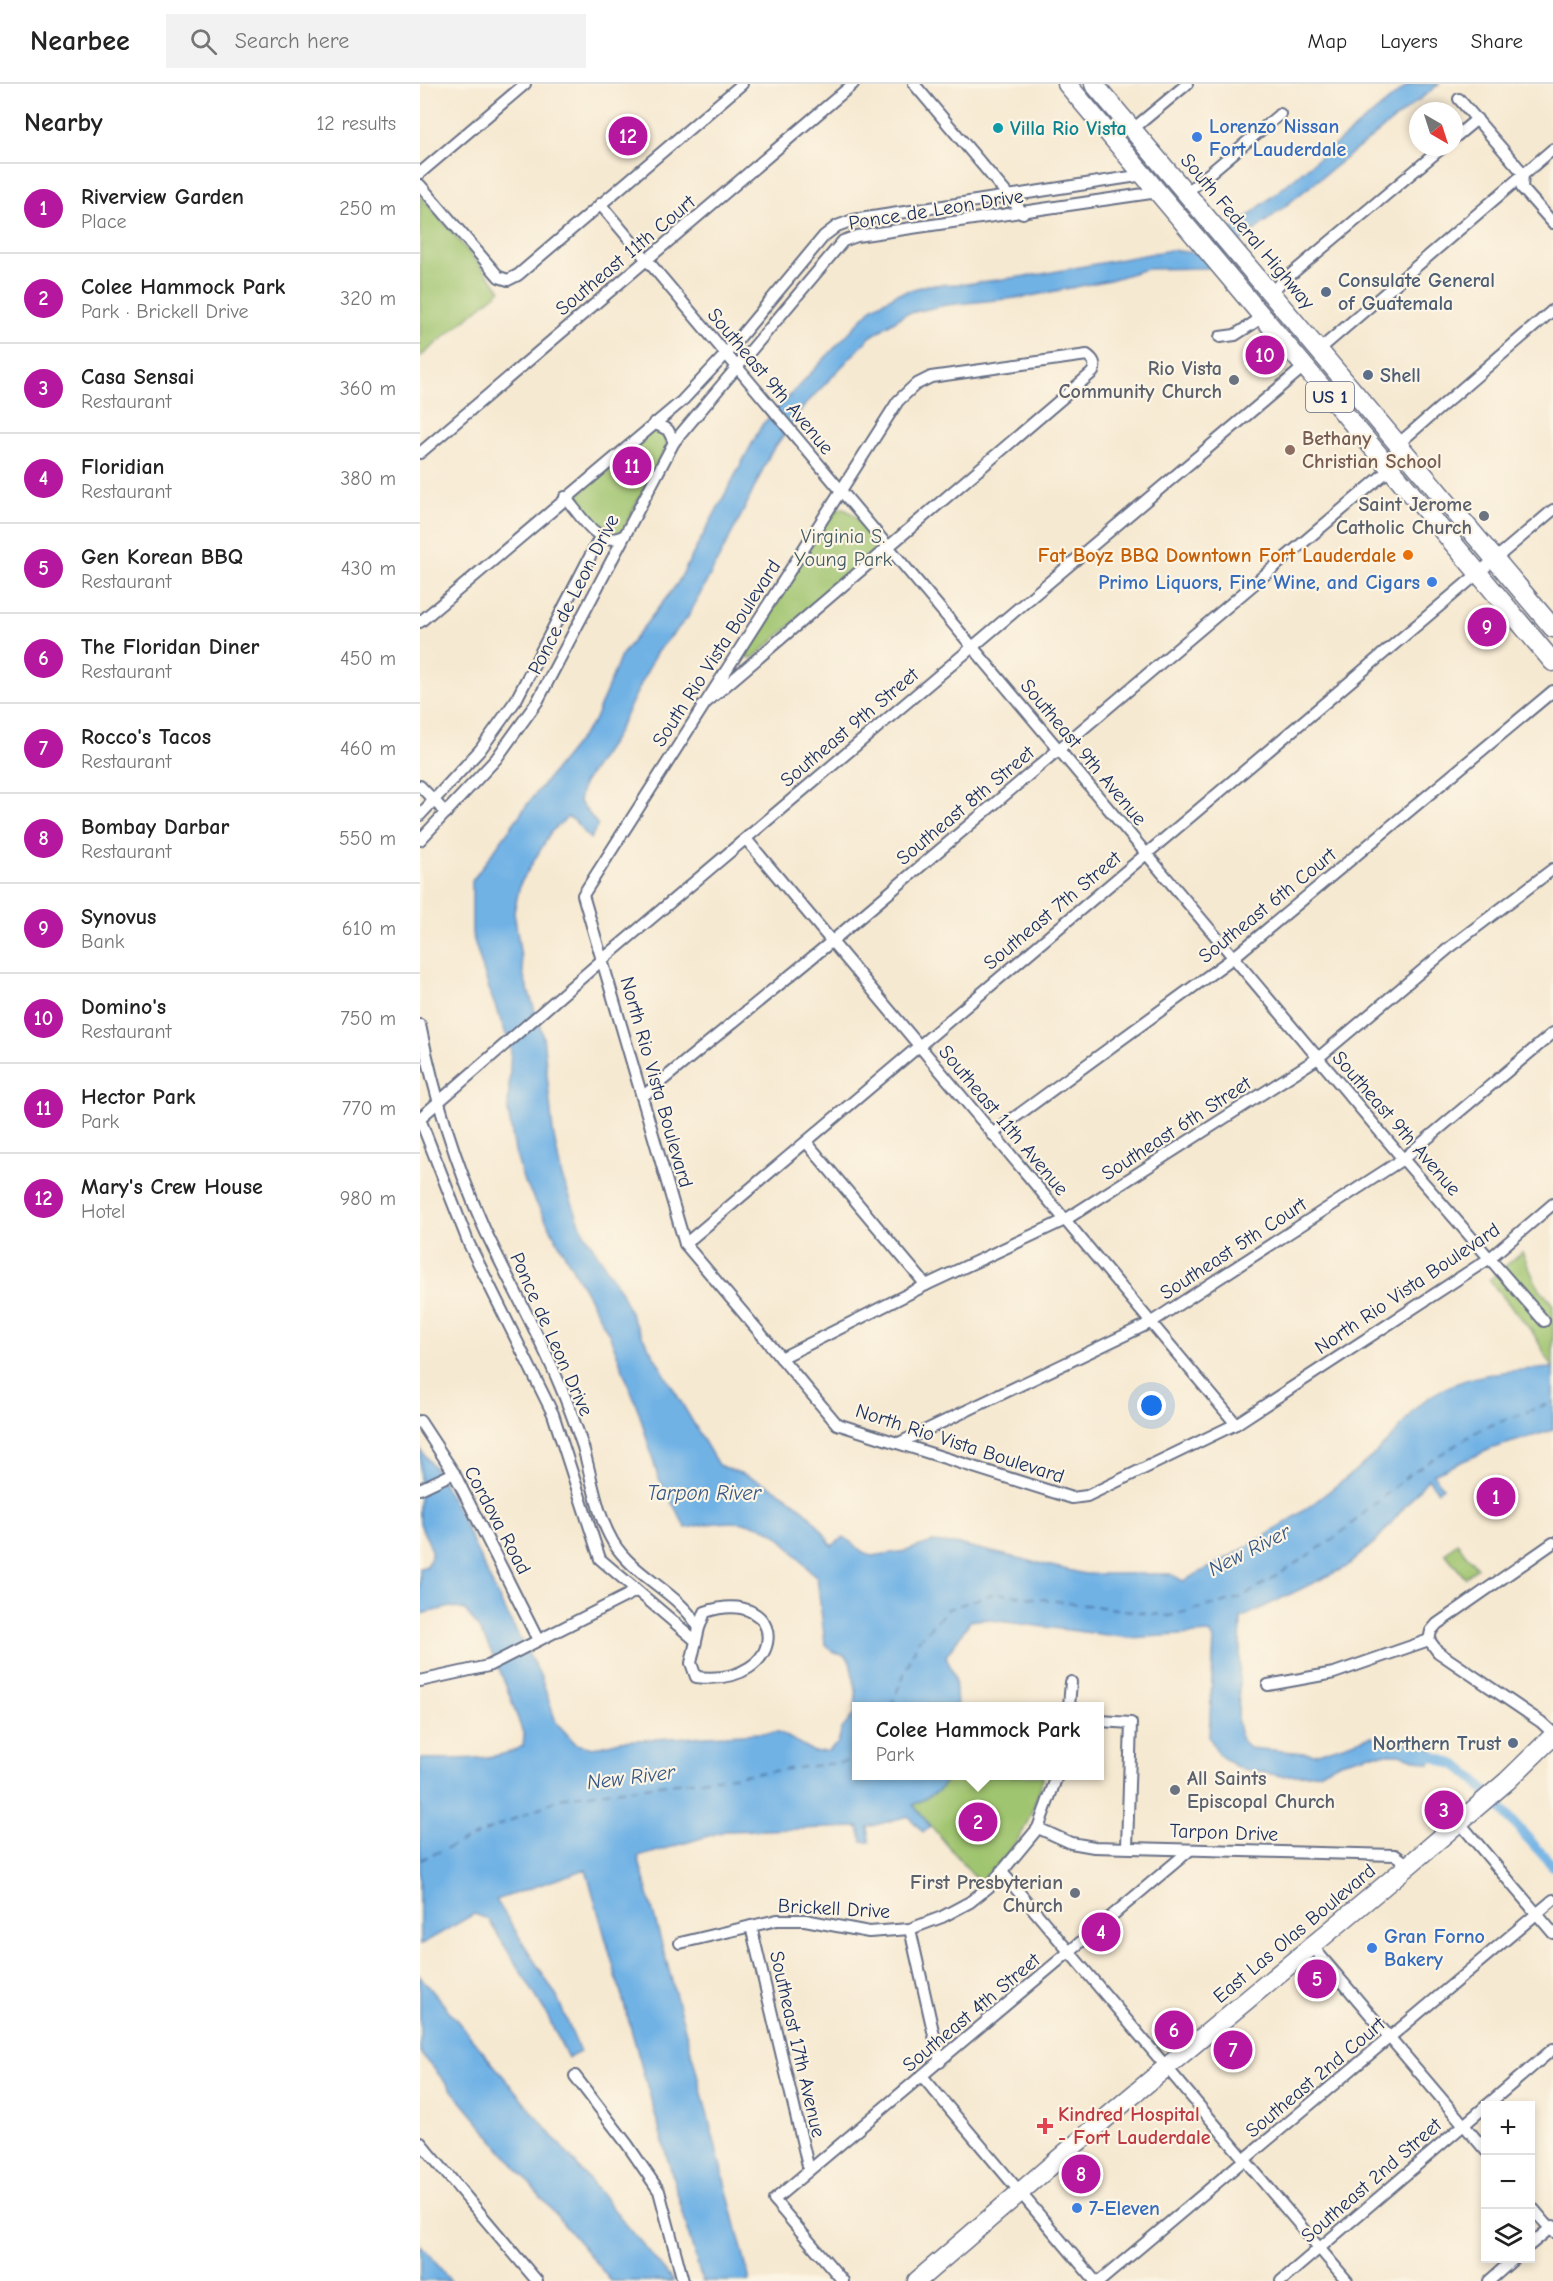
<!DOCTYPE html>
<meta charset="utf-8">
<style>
:root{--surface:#fff;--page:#f2f2f2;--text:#222;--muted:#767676;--line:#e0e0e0;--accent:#b5179e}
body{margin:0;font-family:"Comic Neue",sans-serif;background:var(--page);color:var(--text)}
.controls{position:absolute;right:18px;bottom:18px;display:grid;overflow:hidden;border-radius:0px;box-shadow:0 3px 9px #0003}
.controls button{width:54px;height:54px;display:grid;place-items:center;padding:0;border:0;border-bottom:2px solid var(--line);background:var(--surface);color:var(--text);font:30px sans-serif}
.compass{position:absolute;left:989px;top:18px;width:54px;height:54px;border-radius:50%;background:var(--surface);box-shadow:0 3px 9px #0003;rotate:141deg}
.you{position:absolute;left:732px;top:1322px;width:21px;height:21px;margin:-15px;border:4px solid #fff;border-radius:50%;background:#1a73e8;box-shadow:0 0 0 9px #1a73e833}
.badge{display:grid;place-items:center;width:39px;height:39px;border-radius:50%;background:var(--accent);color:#fff;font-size:20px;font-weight:700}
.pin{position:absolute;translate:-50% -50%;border:3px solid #fff;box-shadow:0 2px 6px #0006}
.popup{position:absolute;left:432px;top:1618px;width:252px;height:78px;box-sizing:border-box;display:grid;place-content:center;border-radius:0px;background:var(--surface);filter:drop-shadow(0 2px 4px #0005);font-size:20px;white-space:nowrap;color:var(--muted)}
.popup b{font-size:22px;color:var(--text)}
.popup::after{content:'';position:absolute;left:50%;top:100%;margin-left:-12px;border:12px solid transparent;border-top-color:var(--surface)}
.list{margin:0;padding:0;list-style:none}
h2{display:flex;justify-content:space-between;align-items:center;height:78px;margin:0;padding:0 24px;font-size:26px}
h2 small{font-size:20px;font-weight:400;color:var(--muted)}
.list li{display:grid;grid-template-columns:39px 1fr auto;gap:18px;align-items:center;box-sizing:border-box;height:90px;padding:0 24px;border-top:2px solid var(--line)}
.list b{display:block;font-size:22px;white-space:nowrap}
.list p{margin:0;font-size:20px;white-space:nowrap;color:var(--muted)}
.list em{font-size:20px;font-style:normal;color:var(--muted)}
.icon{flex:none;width:33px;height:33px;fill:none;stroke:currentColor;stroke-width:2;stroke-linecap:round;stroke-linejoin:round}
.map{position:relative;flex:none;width:1133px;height:2197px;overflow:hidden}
header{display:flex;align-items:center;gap:36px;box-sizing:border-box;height:84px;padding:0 30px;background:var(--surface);border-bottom:2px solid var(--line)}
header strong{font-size:28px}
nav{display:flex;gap:33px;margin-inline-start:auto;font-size:21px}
.search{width:420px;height:54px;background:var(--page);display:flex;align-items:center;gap:15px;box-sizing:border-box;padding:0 21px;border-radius:0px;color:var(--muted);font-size:22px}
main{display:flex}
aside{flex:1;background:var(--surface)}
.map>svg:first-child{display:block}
.green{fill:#a0c56f;stroke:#5e7a66;stroke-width:1.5}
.water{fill:#71b2e5;stroke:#4670a2;stroke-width:1.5}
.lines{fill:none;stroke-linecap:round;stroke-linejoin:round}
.canal{stroke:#71b2e5;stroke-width:10}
.ferry{stroke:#355686;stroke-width:1.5;stroke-dasharray:8 6;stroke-linecap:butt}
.minor-casing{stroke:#687086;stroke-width:14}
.primary-casing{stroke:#687086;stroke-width:21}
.minor{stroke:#fff;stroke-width:10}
.primary{stroke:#fff;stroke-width:18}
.culture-dot{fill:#0f9aa8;stroke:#fcf5e5;stroke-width:2}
.shop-dot{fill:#3f7fe0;stroke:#fcf5e5;stroke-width:2}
.service-dot{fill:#5c6f8a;stroke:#fcf5e5;stroke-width:2}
.worship-dot{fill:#6b7280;stroke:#fcf5e5;stroke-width:2}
.education-dot{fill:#8d6e63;stroke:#fcf5e5;stroke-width:2}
.food-dot{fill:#e8710a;stroke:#fcf5e5;stroke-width:2}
.health-dot{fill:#e0444e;stroke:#fcf5e5;stroke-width:2}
.labels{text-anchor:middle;stroke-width:4.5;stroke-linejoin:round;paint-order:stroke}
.shield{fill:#fcf5e5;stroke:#5e6a86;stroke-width:1.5}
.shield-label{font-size:18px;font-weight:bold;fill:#1b2f5e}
.shop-label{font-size:20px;font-weight:bold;fill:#366cbe;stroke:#fcf5e5;text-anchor:start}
.culture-label{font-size:20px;font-weight:bold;fill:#0d838f;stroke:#fcf5e5;text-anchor:start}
.street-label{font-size:20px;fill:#1b2f5e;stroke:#fcf5e5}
.service-label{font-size:20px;font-weight:bold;fill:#4e5e75;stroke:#fcf5e5;text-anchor:start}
.worship-label{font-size:20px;font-weight:bold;fill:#5b616d;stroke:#fcf5e5;text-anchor:end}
.education-label{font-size:20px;font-weight:bold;fill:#785e54;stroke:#fcf5e5;text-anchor:start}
.park-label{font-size:20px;fill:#435c63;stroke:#fcf5e5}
.food-label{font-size:20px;font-weight:bold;fill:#c56008;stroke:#fcf5e5;text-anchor:end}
.health-label{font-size:20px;font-weight:bold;fill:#be3a42;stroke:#fcf5e5;text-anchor:start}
.water-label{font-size:21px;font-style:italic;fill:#355686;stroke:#fcf5e5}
</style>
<header>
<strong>Nearbee</strong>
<div class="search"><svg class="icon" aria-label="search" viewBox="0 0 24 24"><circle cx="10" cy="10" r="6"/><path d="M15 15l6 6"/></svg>Search here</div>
<nav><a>Map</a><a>Layers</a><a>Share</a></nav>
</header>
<main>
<aside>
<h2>Nearby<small>12 results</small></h2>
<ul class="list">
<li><span class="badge">1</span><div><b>Riverview Garden</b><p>Place</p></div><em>250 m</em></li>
<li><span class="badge">2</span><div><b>Colee Hammock Park</b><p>Park · Brickell Drive</p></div><em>320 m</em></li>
<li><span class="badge">3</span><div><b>Casa Sensai</b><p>Restaurant</p></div><em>360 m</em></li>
<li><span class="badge">4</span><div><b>Floridian</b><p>Restaurant</p></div><em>380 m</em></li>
<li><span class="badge">5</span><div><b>Gen Korean BBQ</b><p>Restaurant</p></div><em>430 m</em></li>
<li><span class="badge">6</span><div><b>The Floridan Diner</b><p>Restaurant</p></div><em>450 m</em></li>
<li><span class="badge">7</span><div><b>Rocco's Tacos</b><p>Restaurant</p></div><em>460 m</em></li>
<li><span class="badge">8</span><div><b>Bombay Darbar</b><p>Restaurant</p></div><em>550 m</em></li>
<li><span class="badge">9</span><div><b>Synovus</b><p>Bank</p></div><em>610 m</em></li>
<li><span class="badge">10</span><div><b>Domino's</b><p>Restaurant</p></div><em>750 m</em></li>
<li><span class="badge">11</span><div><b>Hector Park</b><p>Park</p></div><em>770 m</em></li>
<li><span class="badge">12</span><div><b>Mary's Crew House</b><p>Hotel</p></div><em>980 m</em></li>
</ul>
</aside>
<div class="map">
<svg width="1133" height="2197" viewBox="0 0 1133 2197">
<rect width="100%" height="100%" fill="#fcf5e5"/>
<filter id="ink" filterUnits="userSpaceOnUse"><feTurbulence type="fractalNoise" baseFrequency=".0167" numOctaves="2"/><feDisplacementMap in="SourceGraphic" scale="12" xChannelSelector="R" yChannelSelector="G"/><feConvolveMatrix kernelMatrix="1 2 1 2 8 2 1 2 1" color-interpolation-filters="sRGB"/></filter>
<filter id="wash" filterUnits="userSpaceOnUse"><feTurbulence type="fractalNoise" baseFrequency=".008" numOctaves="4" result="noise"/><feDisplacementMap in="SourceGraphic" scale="24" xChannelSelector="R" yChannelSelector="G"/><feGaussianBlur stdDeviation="1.35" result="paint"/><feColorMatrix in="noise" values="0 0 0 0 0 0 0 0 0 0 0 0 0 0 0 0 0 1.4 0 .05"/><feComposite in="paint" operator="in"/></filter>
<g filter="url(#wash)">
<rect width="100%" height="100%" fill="#f6e9d1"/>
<g class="green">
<polygon points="0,111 81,206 0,273"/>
<polygon points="234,345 240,345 248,353 246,363 201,449 196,452 181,447 159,421 157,411"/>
<polygon points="423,424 433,430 458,459 457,467 333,574 325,573 324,565 414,426"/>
<polygon points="1102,1168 1117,1201 1133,1221 1133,1284 1113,1249 1069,1196"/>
<polygon points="1037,1459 1057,1484 1045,1494 1025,1469"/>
<path d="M 530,1692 L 623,1692 C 610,1741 598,1765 559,1798 L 493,1721 L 518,1707 Z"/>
</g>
<g class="water">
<path d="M 989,0 L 1019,0 L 787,184 L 726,185 L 690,196 L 606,213 L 526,221 L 485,230 L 450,253 L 385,321 L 350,370 L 324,426 L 268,533 L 236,569 L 195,653 L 163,700 L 159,717 L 178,741 L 170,755 L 154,736 L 148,733 L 131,748 L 100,800 L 94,828 L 104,893 L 123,952 L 133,1048 L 142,1093 L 163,1147 L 200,1206 L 214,1238 L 298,1381 C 349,1399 383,1413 412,1462 L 424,1453 L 443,1468 L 452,1472 L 486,1467 L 512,1458 L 542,1461 L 665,1490 L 751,1490 L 763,1497 C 812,1473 861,1445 903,1412 C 926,1394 953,1374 973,1352 C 982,1342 989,1330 999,1321 C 1035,1290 1088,1286 1133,1284 L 1133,1346 L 1073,1364 L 1013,1390 L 1023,1403 L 1018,1407 L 1008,1395 L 956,1457 L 926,1483 L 821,1534 L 818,1637 L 821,1655 L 829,1664 L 895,1670 L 951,1652 L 1014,1663 L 1010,1680 L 980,1670 L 951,1670 L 920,1678 L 899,1689 L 862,1692 L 818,1684 L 798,1670 L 789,1652 L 794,1555 L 790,1549 L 710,1554 L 564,1535 L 550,1537 L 526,1572 L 535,1594 L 537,1622 L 436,1622 L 436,1692 L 530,1692 L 518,1707 L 493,1721 L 511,1743 L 503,1748 L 488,1732 L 448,1743 L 450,1758 L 442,1757 L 439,1743 L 305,1747 L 218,1773 L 274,1978 L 330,2197 L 282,2197 L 166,1785 L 76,1816 L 137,1913 L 160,1968 L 148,1974 L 125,1927 L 68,1835 L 54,1830 L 0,1861 L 0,1675 C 34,1674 73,1679 103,1662 L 104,1652 C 89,1610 74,1560 45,1526 L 31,1523 L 0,1530 L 0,1484 L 7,1482 C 18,1463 4,1456 0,1438 C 0,1416 0,1388 0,1365 L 16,1386 L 40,1431 L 80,1517 L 120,1591 L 136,1638 L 156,1660 L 173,1664 L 200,1657 L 359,1648 L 394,1668 L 408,1667 L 418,1659 L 422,1645 L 435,1629 L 436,1607 L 430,1577 L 425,1571 C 415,1570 410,1568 405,1559 L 397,1493 C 382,1481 373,1464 358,1452 C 335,1432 292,1438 266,1444 L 238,1393 L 219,1328 L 190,1252 L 103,1095 L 95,1067 L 88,1027 L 91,963 L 71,911 L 52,850 L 52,797 L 109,718 L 174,637 L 201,572 L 257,500 L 342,341 L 453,223 L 477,210 L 507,201 L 546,200 L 622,190 L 751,166 L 782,170 Z"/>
<polygon points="0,1892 253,2197 191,2197 0,1968"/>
<polygon points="0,2160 31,2197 0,2197"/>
</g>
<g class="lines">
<polyline class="canal" points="1013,1672 1038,1682 1056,1697 1133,1782"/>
<g class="ferry">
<polyline points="471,1622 498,1557 528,1525 576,1509 749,1532 823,1513 915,1454 991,1389 1061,1345 1133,1318"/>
<polyline points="0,1776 144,1713 425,1678 436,1671"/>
</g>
</g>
</g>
<g filter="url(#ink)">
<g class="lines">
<g class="minor-casing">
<g id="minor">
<polyline points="494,0 603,129"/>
<polyline points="1039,15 1103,89 1102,104 1133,139"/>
<polyline points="713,45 767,0"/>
<polyline points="1034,54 1057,35"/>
<polyline points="0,89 105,0"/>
<polyline points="0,101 79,193 88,196 98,191 322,0"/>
<polyline points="766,109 860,30"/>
<polyline points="180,120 983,1075 1124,1237"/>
<polyline points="850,208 1023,63"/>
<polyline points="800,253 815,251 843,233"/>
<polyline points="899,266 1133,65"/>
<polyline points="234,339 248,346 254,358"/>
<polyline points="978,360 1133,226"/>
<polyline points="0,369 433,0"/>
<path d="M 145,413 C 160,430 178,465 203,452"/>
<polyline points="0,538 262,317 305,271 404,152 417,142 433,136 724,91"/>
<path d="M 282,622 L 673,288 C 676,280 674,276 667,271 L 511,293 L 495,301 L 478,317 L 163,811 L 265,1160 L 417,1340 L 652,1414 L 667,1412 L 816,1340 L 1070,1174 L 1133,1120"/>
<polyline points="0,702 26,729"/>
<polyline points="0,731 60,666 96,616 180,453"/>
<polyline points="326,755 816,1340"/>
<polyline points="0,756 76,675 117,618 254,358 423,157 437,152 738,108"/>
<path d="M 0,941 C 14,1010 35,1078 64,1144 C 88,1196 117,1246 139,1299 C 148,1320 156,1342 163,1363 C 172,1394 176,1429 193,1458 C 214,1493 259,1508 279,1544 L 271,1579 L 276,1593 C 370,1604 370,1501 285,1528 L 279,1544"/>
<polyline points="222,1013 411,858 970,385"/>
<polyline points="0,1034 182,876 885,282"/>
<polyline points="0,1035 49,1160 133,1330 180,1475 275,1556"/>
<polyline points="572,1050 814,873 1133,607"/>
<polyline points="387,1059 506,1201"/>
<polyline points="265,1160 1133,426"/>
<polyline points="361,1274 506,1201 645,1136 898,974 1029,864 1133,785"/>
<polyline points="0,1337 34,1389 118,1556"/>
<polyline points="481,1358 730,1239 983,1075 1133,949"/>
<polyline points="0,1405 34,1389"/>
<polyline points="1009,1556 1011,1547 1017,1540 1133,1459"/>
<polyline points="1009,1556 1018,1568 1121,1638 1133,1649"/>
<polyline points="0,1597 68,1582 216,1507"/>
<polyline points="848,1601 914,1589 1009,1556"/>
<polyline points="649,1622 651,1598"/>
<polyline points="680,1637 711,1639 707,1763"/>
<polyline points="1039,1738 1133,1849"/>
<polyline points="618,1744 651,1759 674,1763 975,1771 989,1781"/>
<polyline points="581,1787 927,2197"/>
<polyline points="331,1842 389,2086"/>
<polyline points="490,1845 520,1978"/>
<polyline points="260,1859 357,1836 385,1836 449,1848 490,1845 522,1833 550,1818 570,1802 618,1744 637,1692"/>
<polyline points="892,1862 1066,2067"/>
<polyline points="155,1992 207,2060 239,2107 263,2197"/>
<polyline points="502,1992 675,2197"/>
<polyline points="1066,2022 1133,1965"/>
<polyline points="0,2058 117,2197"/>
<polyline points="1110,2121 1133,2148"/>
<polyline points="1110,2161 1133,2142"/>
<polyline points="423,2197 354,2116 770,1766"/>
<polyline points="680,2197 1133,1816"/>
<polyline points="861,2197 1066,2022"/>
<polyline points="1069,2197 1095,2174"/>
</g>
</g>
<g class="primary-casing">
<g id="primary">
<polyline points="647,0 1133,578"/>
<polyline points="674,0 1133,544"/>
<polyline points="497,2197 707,2016 989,1781 1087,1697 1133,1652"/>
</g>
</g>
<use href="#minor" class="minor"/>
<use href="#primary" class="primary"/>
</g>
</g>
<circle class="culture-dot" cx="578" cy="44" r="6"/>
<g class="shop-dot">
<circle cx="777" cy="53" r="6"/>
<circle cx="1012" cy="498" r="6"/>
<circle cx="952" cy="1864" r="6"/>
<circle cx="657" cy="2124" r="6"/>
</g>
<g class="service-dot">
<circle cx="906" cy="208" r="6"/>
<circle cx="948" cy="291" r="6"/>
<circle cx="1093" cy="1659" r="6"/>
</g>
<g class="worship-dot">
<circle cx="814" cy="296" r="6"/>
<circle cx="1064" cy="432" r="6"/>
<circle cx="755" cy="1706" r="6"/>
<circle cx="655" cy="1809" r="6"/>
</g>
<circle class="education-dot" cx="870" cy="366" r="6"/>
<circle class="food-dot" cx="988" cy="471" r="6"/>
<path class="health-dot" d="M622 2033h6v6h6v6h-6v6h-6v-6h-6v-6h6z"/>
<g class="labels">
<rect class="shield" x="886" y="298" width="48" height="30" rx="4.5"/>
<g class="shield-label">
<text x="910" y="319">US 1</text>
</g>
<g class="shop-label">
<text x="789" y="49">Lorenzo Nissan<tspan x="789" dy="23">Fort Lauderdale</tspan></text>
<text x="1000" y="505" text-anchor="end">Primo Liquors, Fine Wine, and Cigars</text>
<text x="964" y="1859">Gran Forno<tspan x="964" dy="23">Bakery</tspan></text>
<text x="669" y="2131">7-Eleven</text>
</g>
<g class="culture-label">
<text x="590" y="51">Villa Rio Vista</text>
</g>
<g class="street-label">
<text transform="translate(516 125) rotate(-9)" y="7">Ponce de Leon Drive</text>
<text transform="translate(828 147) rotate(50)" y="7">South Federal Highway</text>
<text transform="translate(205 171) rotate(-40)" y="7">Southeast 11th Court</text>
<text transform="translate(351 297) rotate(50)" y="7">Southeast 9th Avenue</text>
<text transform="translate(153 510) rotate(-63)" y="7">Ponce de Leon Drive</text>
<text transform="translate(296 569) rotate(-57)" y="7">South Rio Vista Boulevard</text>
<text transform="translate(429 643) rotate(-40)" y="7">Southeast 9th Street</text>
<text transform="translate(664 668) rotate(50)" y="7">Southeast 9th Avenue</text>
<text transform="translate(545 721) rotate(-40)" y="7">Southeast 8th Street</text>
<text transform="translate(847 821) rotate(-39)" y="7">Southeast 6th Court</text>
<text transform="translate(632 826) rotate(-40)" y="7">Southeast 7th Street</text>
<text transform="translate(237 998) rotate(74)" y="7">North Rio Vista Boulevard</text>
<text transform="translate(584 1036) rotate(50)" y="7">Southeast 11th Avenue</text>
<text transform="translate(977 1039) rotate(49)" y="7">Southeast 9th Avenue</text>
<text transform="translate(756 1044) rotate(-33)" y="7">Southeast 6th Street</text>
<text transform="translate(813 1164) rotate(-33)" y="7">Southeast 5th Court</text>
<text transform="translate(987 1204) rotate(-34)" y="7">North Rio Vista Boulevard</text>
<text transform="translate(132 1250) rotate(66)" y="7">Ponce de Leon Drive</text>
<text transform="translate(540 1359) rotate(18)" y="7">North Rio Vista Boulevard</text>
<text transform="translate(78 1436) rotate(62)" y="7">Cordova Road</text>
<text transform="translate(804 1748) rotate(2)" y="7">Tarpon Drive</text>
<text transform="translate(414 1824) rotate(3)" y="7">Brickell Drive</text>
<text transform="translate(874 1849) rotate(-40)" y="7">East Las Olas Boulevard</text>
<text transform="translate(551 1928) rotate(-40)" y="7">Southeast 4th Street</text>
<text transform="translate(378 1960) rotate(77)" y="7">Southeast 17th Avenue</text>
<text transform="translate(895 1993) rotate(-40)" y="7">Southeast 2nd Court</text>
<text transform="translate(951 2096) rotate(-41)" y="7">Southeast 2nd Street</text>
</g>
<g class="service-label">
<text x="918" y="203">Consulate General<tspan x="918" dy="23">of Guatemala</tspan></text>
<text x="960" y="298">Shell</text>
<text x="1081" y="1666" text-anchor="end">Northern Trust</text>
</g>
<g class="worship-label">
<text x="802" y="291">Rio Vista<tspan x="802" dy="23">Community Church</tspan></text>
<text x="1052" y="427">Saint Jerome<tspan x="1052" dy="23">Catholic Church</tspan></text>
<text x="767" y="1701" text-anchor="start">All Saints<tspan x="767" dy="23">Episcopal Church</tspan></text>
<text x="643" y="1805">First Presbyterian<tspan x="643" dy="23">Church</tspan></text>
</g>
<g class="education-label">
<text x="882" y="361">Bethany<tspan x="882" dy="23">Christian School</tspan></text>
</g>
<g class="park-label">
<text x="423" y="459">Virginia S.<tspan x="423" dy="23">Young Park</tspan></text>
</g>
<g class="food-label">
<text x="976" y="478">Fat Boyz BBQ Downtown Fort Lauderdale</text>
</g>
<g class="health-label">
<text x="638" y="2037">Kindred Hospital<tspan x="638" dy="23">- Fort Lauderdale</tspan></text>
</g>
<g class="water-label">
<text x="284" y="1416">Tarpon River</text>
<text transform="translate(829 1466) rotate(-27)" y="7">New River</text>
<text transform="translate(211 1693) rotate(-7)" y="7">New River</text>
</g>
</g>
</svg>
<div class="controls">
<button>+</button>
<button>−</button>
<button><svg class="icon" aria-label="layers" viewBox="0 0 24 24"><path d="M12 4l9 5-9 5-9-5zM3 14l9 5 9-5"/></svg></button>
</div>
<svg class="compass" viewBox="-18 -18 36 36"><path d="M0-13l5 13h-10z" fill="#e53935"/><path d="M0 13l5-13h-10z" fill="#767676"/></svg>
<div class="you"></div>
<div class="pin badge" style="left:1076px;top:1413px">1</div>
<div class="pin badge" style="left:558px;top:1738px">2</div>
<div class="popup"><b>Colee Hammock Park</b>Park</div>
<div class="pin badge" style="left:1024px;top:1726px">3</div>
<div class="pin badge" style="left:681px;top:1848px">4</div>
<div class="pin badge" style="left:897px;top:1895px">5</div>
<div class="pin badge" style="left:754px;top:1946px">6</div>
<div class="pin badge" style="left:813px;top:1966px">7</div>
<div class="pin badge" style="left:661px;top:2090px">8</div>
<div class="pin badge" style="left:1067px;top:543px">9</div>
<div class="pin badge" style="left:845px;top:271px">10</div>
<div class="pin badge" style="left:212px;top:382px">11</div>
<div class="pin badge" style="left:208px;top:52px">12</div>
</div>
</main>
